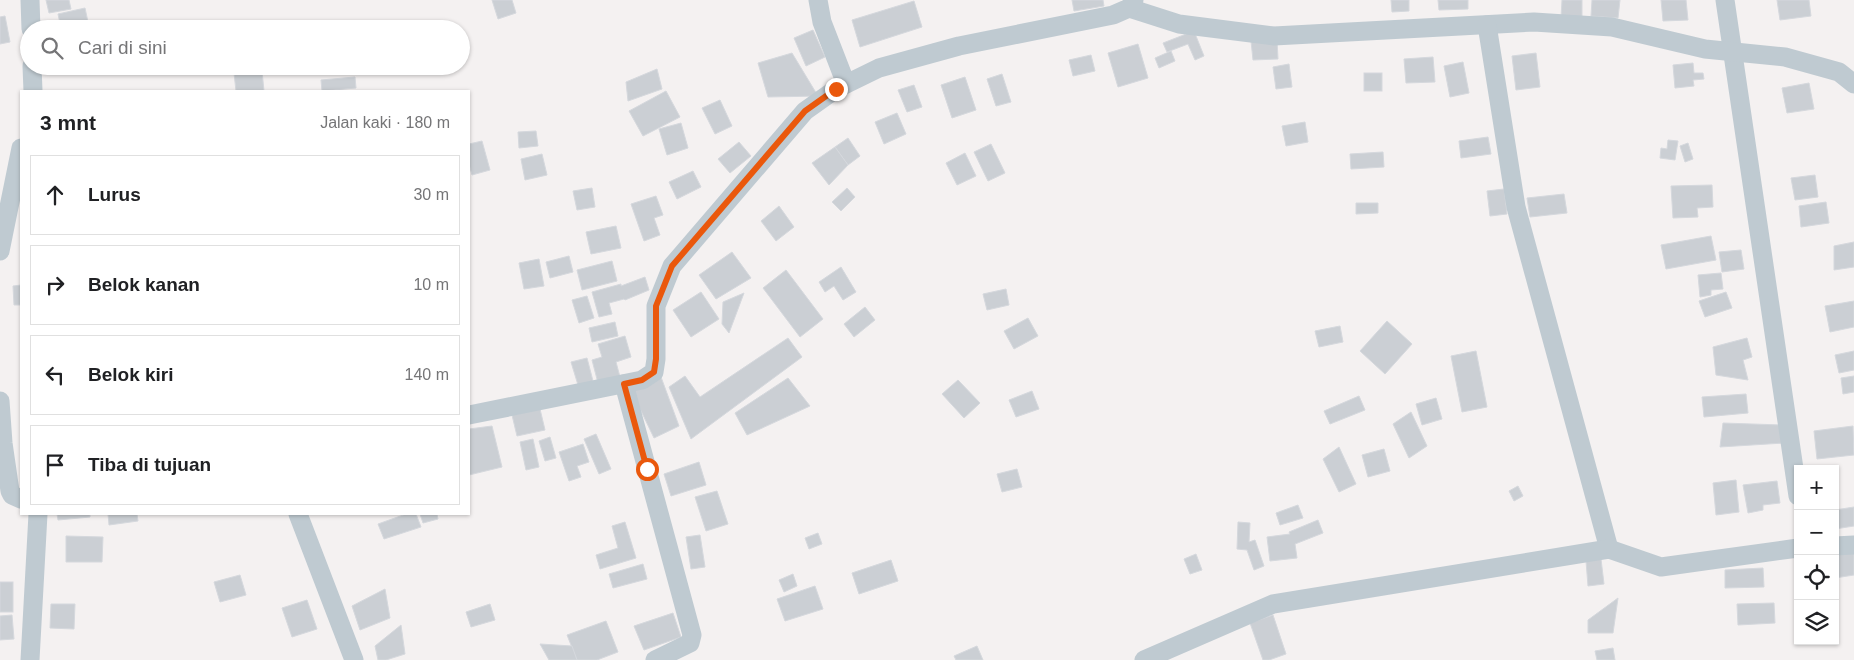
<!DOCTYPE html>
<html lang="id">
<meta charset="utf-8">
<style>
:root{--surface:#fff;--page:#f6f6f6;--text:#202124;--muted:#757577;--line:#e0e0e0}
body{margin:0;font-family:Helvetica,sans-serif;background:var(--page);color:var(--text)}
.controls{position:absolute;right:15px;bottom:15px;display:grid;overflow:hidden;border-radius:0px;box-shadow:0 1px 4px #0004}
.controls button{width:45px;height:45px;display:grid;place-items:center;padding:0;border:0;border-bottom:1px solid var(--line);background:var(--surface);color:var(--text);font:25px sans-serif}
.stop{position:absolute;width:15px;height:15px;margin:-11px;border:4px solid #ea580c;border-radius:50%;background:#fff}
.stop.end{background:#ea580c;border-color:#fff;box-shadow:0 1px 5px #0008}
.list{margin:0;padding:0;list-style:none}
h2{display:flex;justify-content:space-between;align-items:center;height:65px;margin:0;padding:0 20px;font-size:21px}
h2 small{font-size:16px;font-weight:400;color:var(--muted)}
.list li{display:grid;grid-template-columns:32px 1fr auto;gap:15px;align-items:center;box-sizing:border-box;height:80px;margin:0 10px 10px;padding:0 10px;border:1px solid var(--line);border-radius:0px}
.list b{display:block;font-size:19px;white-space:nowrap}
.list em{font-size:16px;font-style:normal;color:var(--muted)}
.icon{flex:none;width:28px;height:28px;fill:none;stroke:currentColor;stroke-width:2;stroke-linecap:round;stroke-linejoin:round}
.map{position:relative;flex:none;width:1854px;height:660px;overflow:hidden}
.search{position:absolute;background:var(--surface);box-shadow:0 1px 4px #0004;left:20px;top:20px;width:450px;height:55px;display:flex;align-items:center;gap:12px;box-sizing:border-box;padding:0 18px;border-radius:28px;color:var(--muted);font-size:19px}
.panel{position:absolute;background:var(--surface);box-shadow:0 1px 4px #0004;left:20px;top:90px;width:450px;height:425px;border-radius:0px}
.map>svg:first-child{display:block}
.building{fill:#cbcfd4;stroke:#d5d8dd}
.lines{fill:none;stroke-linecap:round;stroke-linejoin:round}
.street{stroke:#bfcad1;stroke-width:19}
.route{stroke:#ea580c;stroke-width:6}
</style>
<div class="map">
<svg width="1854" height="660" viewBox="0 0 1854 660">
<rect width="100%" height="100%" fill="#f4f1f1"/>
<g class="building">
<polygon points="46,0 69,0 71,9 49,13"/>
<polygon points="492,0 512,0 516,13 498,19"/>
<polygon points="1072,0 1103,0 1104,6 1074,11"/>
<polygon points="1391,0 1409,0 1409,11 1392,12"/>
<polygon points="1438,0 1468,0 1468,9 1439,10"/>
<polygon points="1562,0 1582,0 1582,18 1561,18"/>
<polygon points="1592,0 1620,0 1618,18 1591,16"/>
<polygon points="1661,0 1686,0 1688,20 1663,21"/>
<polygon points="1777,0 1809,0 1811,16 1780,20"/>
<polygon points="914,1 922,27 860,47 852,20"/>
<polygon points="85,8 88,22 61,28 58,14"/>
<polygon points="5,16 10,42 0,44 0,17"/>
<polygon points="813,30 825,57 806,66 794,38"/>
<polygon points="1194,31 1204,56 1195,60 1188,44 1167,52 1163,43"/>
<polygon points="1277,40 1278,59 1253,60 1251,41"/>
<polygon points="1138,44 1148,78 1118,87 1108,53"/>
<polygon points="1171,51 1175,61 1159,68 1155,58"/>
<polygon points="792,53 818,96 768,97 758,63"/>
<polygon points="1536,53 1540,87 1516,90 1512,56"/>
<polygon points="1091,55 1095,71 1073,76 1069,60"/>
<polygon points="1433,57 1435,82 1406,83 1404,59"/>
<polygon points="1463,62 1469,93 1450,97 1444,66"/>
<polygon points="1693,63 1694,73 1703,73 1704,79 1693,80 1694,86 1675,88 1673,65"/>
<polygon points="1289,64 1292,87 1276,89 1273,67"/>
<polygon points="657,69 662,89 628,101 626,82"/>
<polygon points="262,71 264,91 236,91 234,73"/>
<rect x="1364" y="73" width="18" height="18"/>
<polygon points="1002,74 1011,102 996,106 987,79"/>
<polygon points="355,77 356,88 322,91 321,80"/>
<polygon points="965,77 976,110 952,118 941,85"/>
<polygon points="1809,83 1814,109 1787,113 1782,88"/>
<polygon points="914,85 922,107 907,112 898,90"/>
<polygon points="666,91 680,117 643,136 629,111"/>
<polygon points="720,100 732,126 715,134 702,108"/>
<polygon points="897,113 906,134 884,144 875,122"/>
<polygon points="1305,122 1308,142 1286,146 1282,126"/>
<polygon points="681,123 688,148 667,155 659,129"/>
<polygon points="536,131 538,146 519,148 518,132"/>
<polygon points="1488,137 1491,154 1461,158 1459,141"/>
<polygon points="848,138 860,156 848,165 835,147"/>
<polygon points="1668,140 1678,141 1675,160 1660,158 1661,148 1667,149"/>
<polygon points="482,141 490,170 472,175 469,164 469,144"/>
<polygon points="739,142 751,156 730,173 718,159"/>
<polygon points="1688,143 1693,159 1685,162 1680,146"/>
<polygon points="991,144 1005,173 988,181 974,152"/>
<polygon points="835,147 848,165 829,185 812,163"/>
<polygon points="1383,152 1384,167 1351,169 1350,154"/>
<polygon points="965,153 976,176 957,185 946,163"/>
<polygon points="542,154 547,175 525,180 521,159"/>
<polygon points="693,171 701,187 677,199 669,182"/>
<polygon points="1815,175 1818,197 1795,200 1791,178"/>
<polygon points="1712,185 1713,207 1697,208 1698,217 1673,218 1671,186"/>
<polygon points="592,188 595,207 577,210 573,191"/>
<polygon points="847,188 855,197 841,211 832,202"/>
<polygon points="1504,189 1507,214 1490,216 1487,191"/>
<polygon points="1564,194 1567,213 1530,217 1527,198"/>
<polygon points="656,196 663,215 654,218 660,235 644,241 631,204"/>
<polygon points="1826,202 1829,223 1801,227 1799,206"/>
<polygon points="1356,203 1378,203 1378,213 1356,214"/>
<polygon points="779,206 794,227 776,241 761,221"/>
<polygon points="616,226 621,248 591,254 586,232"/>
<polygon points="1711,236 1716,260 1666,269 1661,245"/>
<polygon points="1854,242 1854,267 1834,270 1834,246"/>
<polygon points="1741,250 1744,269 1722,272 1719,252"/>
<polygon points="732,252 751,278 716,299 699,275"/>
<polygon points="569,256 573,272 550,278 546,262"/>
<polygon points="539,259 544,286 524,289 519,263"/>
<polygon points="612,261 617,281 582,290 577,270"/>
<polygon points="841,267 856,292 843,300 834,286 825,292 819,282"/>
<polygon points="786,270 823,319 800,337 763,288"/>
<polygon points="1721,273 1723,289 1711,290 1711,295 1700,297 1698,275"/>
<polygon points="645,277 649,290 625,300 624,299 609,303 612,314 599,317 592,292 621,284 621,286"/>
<polygon points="21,285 21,305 14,305 13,286"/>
<polygon points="1006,289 1009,305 987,310 983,294"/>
<polygon points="701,292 719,319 691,337 673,310"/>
<polygon points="1726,292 1732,308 1705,317 1699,301"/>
<polygon points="744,293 729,333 722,324 723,302"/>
<polygon points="587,296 594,318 579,323 572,300"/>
<polygon points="1854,301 1854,327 1830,332 1825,306"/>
<polygon points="865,307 875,320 854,337 844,324"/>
<polygon points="1028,318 1038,336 1014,349 1004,331"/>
<polygon points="1387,321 1412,344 1385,374 1360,351"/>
<polygon points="615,322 618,336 592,342 589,328"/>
<polygon points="1340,326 1343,342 1319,347 1315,331"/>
<polygon points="625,336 631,357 616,362 620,377 598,383 592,360 602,357 598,344"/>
<polygon points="788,338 802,357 691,439 669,387 685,376 700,397"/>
<polygon points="1747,338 1752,357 1743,360 1748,380 1716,375 1713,347"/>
<polygon points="1476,351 1487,407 1462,412 1451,356"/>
<polygon points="1854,351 1854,370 1839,373 1835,355"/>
<polygon points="587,358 593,381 578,385 571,362"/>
<polygon points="1854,376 1854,392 1843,394 1841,378"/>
<polygon points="661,377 679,426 654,438 632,392"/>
<polygon points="788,378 810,406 747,435 735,413"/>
<polygon points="958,380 980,403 964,418 942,394"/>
<polygon points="1032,391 1039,409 1016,417 1009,400"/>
<polygon points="1746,394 1748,413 1704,417 1702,397"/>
<polygon points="1359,396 1365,410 1330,424 1324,411"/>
<polygon points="1436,398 1442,419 1422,425 1416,404"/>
<polygon points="540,409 545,430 517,436 512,415"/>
<polygon points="1411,412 1427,446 1409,458 1393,424"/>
<polygon points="1723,423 1782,425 1784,443 1720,447"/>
<polygon points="492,426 502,467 469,475 469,429"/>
<polygon points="1853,426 1854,455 1817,459 1814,431"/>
<polygon points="596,434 611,469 599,474 584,439"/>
<polygon points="550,437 556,458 545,461 539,441"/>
<polygon points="533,439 539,467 526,470 520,442"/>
<polygon points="583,444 589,462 577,466 581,477 569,481 559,452"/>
<polygon points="1339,447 1356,484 1339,492 1323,459"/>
<polygon points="1384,449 1390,471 1368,477 1362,455"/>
<polygon points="699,462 706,485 671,496 664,474"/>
<polygon points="1017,469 1022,487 1002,492 997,474"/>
<polygon points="1736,480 1739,512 1716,515 1713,483"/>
<polygon points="1777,481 1780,503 1763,505 1763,510 1748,513 1743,485"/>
<polygon points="1518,486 1523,496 1514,501 1509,491"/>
<polygon points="717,491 728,524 706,531 695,497"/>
<polygon points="1298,505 1303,518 1280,525 1276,513"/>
<polygon points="1854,507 1854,526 1835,529 1835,510"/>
<polygon points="57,514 90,514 90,517 58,520"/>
<polygon points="108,514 137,514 138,521 109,525"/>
<polygon points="406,514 416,514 421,527 384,539 378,524"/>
<polygon points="420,514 437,514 438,519 423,523"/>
<polygon points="1318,520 1323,533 1295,544 1297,558 1270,561 1267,537 1290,534 1289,532"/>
<polygon points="625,522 636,558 600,569 596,555 618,548 612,526"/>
<polygon points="1238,522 1250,523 1249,542 1255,540 1264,566 1254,570 1247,550 1237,549"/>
<polygon points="818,533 822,544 809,549 805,538"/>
<polygon points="700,535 705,567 691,569 686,537"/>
<polygon points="66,536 103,537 102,562 66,562"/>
<polygon points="1854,549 1854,575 1835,578 1835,552"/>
<polygon points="1196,554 1202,570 1190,574 1184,559"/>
<polygon points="1601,559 1604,584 1588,586 1586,561"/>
<polygon points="891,560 898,581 859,594 852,573"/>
<polygon points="643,564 647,579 613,588 609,574"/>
<polygon points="1763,568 1764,587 1725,588 1725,570"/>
<polygon points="793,574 797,586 784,592 779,580"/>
<polygon points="240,575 246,595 220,602 214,582"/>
<rect x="0" y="582" width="13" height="30"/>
<polygon points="815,586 823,609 785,621 777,599"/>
<polygon points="385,589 390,618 360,630 352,606"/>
<polygon points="1618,598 1613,633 1588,633 1588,620"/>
<polygon points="307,600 317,629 292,637 282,608"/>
<polygon points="1774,603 1775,623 1738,625 1737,604"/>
<polygon points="51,604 75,604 74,629 50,628"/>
<polygon points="490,604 495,620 471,627 466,612"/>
<polygon points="673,613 681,637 644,650 634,626"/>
<polygon points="12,615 14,639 0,640 0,616"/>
<polygon points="1273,615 1286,654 1269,660 1263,660 1250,623"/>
<polygon points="606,621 618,652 597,660 577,660 567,635"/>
<polygon points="401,625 405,654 386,660 378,660 375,646"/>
<polygon points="540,644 572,646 577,660 549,660"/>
<polygon points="977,646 983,660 956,660 954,656"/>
<polygon points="1613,648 1615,660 1597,660 1595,651"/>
</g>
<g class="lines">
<g class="street">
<polyline points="30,0 31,29"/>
<polyline points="818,0 822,22 846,84"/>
<polyline points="1725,0 1798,496"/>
<polyline points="1129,8 1179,24 1274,36 1534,22 1612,27 1705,49 1785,57 1839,72 1854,84"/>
<polyline points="1487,25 1516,207 1609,549"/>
<polyline points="32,66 33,91"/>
<polyline points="0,251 21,148"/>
<polyline points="624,384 692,635 690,643 655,660"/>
<polyline points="0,401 3,443 10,491 12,495 21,499"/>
<polyline points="469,415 642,380 654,372 656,359 656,306 672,266 805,111 836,89 879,68 959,46 1113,15 1129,8 1134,0"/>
<polyline points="298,514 354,660"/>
<polyline points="1835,546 1854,545"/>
<polyline points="30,660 38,514"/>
<polyline points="1144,660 1273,604 1609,549 1661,567 1798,548"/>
</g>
</g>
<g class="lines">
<polyline class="route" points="647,469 624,384 642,380 654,372 656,359 656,306 672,266 805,111 836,89"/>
</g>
</svg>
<div class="controls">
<button>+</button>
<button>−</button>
<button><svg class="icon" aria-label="locate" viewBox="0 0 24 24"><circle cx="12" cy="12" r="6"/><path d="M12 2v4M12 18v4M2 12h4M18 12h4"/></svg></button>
<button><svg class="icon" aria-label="layers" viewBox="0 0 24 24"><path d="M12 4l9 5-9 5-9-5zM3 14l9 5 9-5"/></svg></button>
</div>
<div class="stop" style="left:647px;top:469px"></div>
<div class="stop end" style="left:836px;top:89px"></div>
<div class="search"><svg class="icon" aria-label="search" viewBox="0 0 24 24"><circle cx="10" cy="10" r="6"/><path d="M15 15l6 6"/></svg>Cari di sini</div>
<section class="panel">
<h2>3 mnt<small>Jalan kaki · 180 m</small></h2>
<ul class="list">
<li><svg class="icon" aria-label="ahead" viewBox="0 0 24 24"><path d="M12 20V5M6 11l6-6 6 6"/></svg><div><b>Lurus</b></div><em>30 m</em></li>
<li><svg class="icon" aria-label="right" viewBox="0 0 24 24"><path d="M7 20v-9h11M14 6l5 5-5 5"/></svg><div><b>Belok kanan</b></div><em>10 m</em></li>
<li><svg class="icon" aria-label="left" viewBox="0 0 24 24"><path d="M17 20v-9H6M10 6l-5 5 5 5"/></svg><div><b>Belok kiri</b></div><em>140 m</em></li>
<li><svg class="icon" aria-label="arrive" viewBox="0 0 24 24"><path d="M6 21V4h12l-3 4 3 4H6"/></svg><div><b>Tiba di tujuan</b></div></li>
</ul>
</section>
</div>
